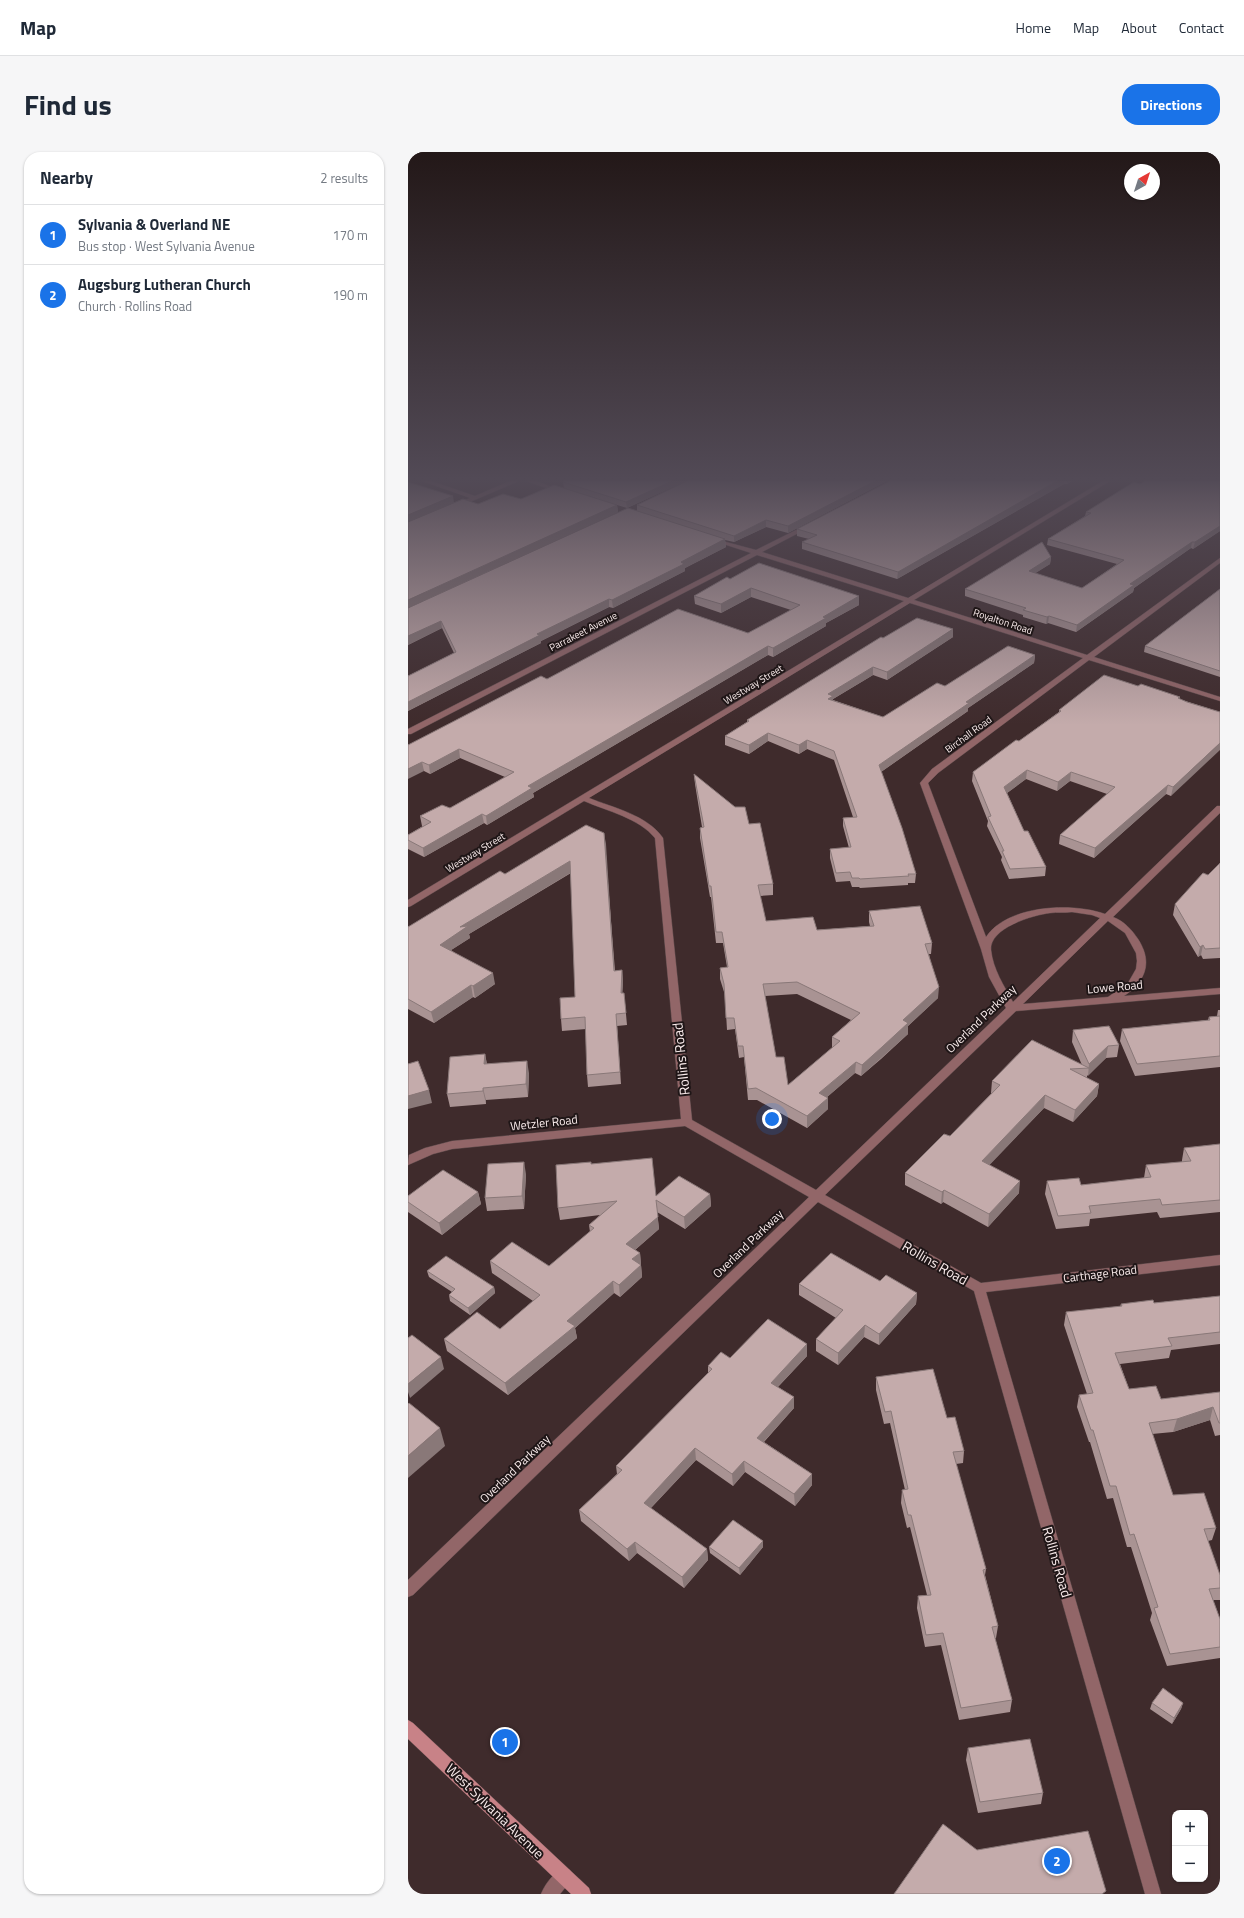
<!DOCTYPE html>
<meta charset="utf-8">
<style>
:root{--surface:#fff;--page:#f6f6f7;--text:#1f2937;--muted:#747a83;--line:#e0e1e3;--accent:#1a73e8}
body{margin:0;font-family:"Titillium Web",sans-serif;background:var(--page);color:var(--text)}
.controls{position:absolute;right:12px;bottom:12px;display:grid;overflow:hidden;border-radius:8px;box-shadow:0 1px 3px #0004}
.controls button{width:36px;height:36px;display:grid;place-items:center;padding:0;border:0;border-bottom:1px solid var(--line);background:var(--surface);color:var(--text);font:20px sans-serif}
.compass{position:absolute;left:716px;top:12px;width:36px;height:36px;border-radius:50%;background:var(--surface);box-shadow:0 1px 3px #0004;rotate:39deg}
.you{position:absolute;left:364px;top:967px;width:14px;height:14px;margin:-10px;border:3px solid #fff;border-radius:50%;background:#1a73e8;box-shadow:0 0 0 6px #1a73e833}
.badge{display:grid;place-items:center;width:26px;height:26px;border-radius:50%;background:var(--accent);color:#fff;font-size:13px;font-weight:700}
.pin{position:absolute;translate:-50% -50%;border:2px solid #fff;box-shadow:0 1px 4px #0006}
.list{margin:0;padding:0;list-style:none}
h2{display:flex;justify-content:space-between;align-items:center;height:52px;margin:0;padding:0 16px;font-size:17px}
h2 small{font-size:13px;font-weight:400;color:var(--muted)}
.list li{display:grid;grid-template-columns:26px 1fr auto;gap:12px;align-items:center;box-sizing:border-box;height:60px;padding:0 16px;border-top:1px solid var(--line)}
.list b{display:block;font-size:15px;white-space:nowrap}
.list p{margin:0;font-size:13px;white-space:nowrap;color:var(--muted)}
.list em{font-size:13px;font-style:normal;color:var(--muted)}
.map{position:relative;flex:none;width:812px;height:1742px;overflow:hidden;border-radius:16px}
header{display:flex;align-items:center;gap:24px;box-sizing:border-box;height:56px;padding:0 20px;background:var(--surface);border-bottom:1px solid var(--line)}
header strong{font-size:19px}
nav{display:flex;gap:22px;margin-inline-start:auto;font-size:14px}
.intro{display:flex;align-items:center;justify-content:space-between;box-sizing:border-box;height:96px;padding:0 24px}
h1{margin:0;font-size:28px}
.button{padding:10px 18px;border-radius:16px;background:var(--accent);color:#fff;font-size:14px;font-weight:700}
main{display:flex;gap:24px;padding:0 24px}
aside{flex:1;background:var(--surface);border-radius:16px;box-shadow:0 1px 3px #0004}
.map>svg:first-child{display:block}
.lines{fill:none;stroke-linecap:round;stroke-linejoin:round}
.street-casing{stroke:#5d4a4b;stroke-width:1}
.secondary-casing{stroke:#5d4a4b;stroke-width:1}
.street{fill:#926668;fill-rule:evenodd}
.secondary{fill:#c88287;fill-rule:evenodd}
.wall{fill:#a99393;fill-rule:evenodd}
.shaded-wall{fill:#897878}
.building{fill:#c4abab;stroke:#897878;fill-rule:evenodd}
.labels{text-anchor:middle;stroke-width:4;stroke-linejoin:round;paint-order:stroke}
.far-street-label{font-size:10px;fill:#faecec;stroke:#1f1617}
.street-label{font-size:12px;fill:#faecec;stroke:#1f1617}
.near-street-label{font-size:14px;fill:#faecec;stroke:#1f1617}
</style>
<header>
<strong>Map</strong>
<nav><a>Home</a><a>Map</a><a>About</a><a>Contact</a></nav>
</header>
<div class="intro"><h1>Find us</h1><a class="button">Directions</a></div>
<main>
<aside>
<h2>Nearby<small>2 results</small></h2>
<ul class="list">
<li><span class="badge">1</span><div><b>Sylvania &amp; Overland NE</b><p>Bus stop · West Sylvania Avenue</p></div><em>170 m</em></li>
<li><span class="badge">2</span><div><b>Augsburg Lutheran Church</b><p>Church · Rollins Road</p></div><em>190 m</em></li>
</ul>
</aside>
<div class="map">
<svg width="812" height="1742" viewBox="0 0 812 1742">
<rect width="100%" height="100%" fill="#3f2b2c"/>
<g class="lines">
<g class="street-casing">
<g id="street">
<polygon points="14,329 23,329 67,344 102,329 111,329 48,356 45,354 46,353 62,346"/>
<polygon points="118,329 128,329 155,339 150,340"/>
<path d="M 695,329 L 702,329 L 506,448 L 679,503 L 812,406 L 812,411 L 686,505 L 812,545 L 812,549 L 681,508 L 530,621 L 520,631 L 578,785 C 599,753 664,750 697,762 L 809,654 L 812,654 L 812,661 L 705,765 C 716,769 724,778 730,787 C 745,810 738,829 716,844 L 812,836 L 812,842 L 608,859 L 417,1043 L 573,1131 L 812,1103 L 812,1113 L 578,1140 L 753,1742 L 737,1742 L 566,1139 L 410,1050 L 5,1443 L 0,1445 L 0,1428 L 401,1045 L 277,974 L 44,997 L 25,1002 L 0,1013 L 1,1003 L 17,996 L 44,989 L 273,967 L 247,686 C 231,666 199,659 176,649 L 3,754 L 0,755 L 0,748 L 496,449 L 349,403 L 3,582 L 0,582 L 0,577 L 343,401 L 303,388 L 303,386 L 348,398 L 398,373 L 402,373 L 402,375 L 354,400 L 500,446 ZM 502,451 L 675,506 L 524,617 L 512,631 L 573,797 L 581,825 L 598,856 L 408,1038 L 284,968 L 255,686 C 239,663 206,656 181,646 ZM 664,760 L 684,763 L 692,766 L 605,850 C 596,834 585,817 583,798 C 581,776 625,763 642,761 C 649,760 657,761 664,760 ZM 700,769 L 717,781 L 728,801 L 729,809 L 728,817 L 720,831 L 700,845 L 615,852 Z"/>
<path d="M 156,1716 L 162,1718 L 164,1724 L 162,1730 L 152,1742 L 133,1742 C 137,1732 146,1720 156,1716 Z"/>
</g>
</g>
<g class="secondary-casing">
<polygon id="secondary" points="0,1568 5,1571 181,1736 183,1742 163,1742 0,1587"/>
</g>
<use href="#street" class="street"/>
<use href="#secondary" class="secondary"/>
</g>
<g class="wall">
<polygon points="156,329 278,329 219,356 209,353 210,360 85,417 229,359 229,353 279,329 479,329 380,381 358,375 326,390 317,388 318,395 277,416 277,419 205,456 201,455 133,489 133,491 0,559 0,524 46,501 34,476 0,493 46,351 70,352 113,347 156,336 155,330"/>
<polygon points="482,329 664,329 659,332 656,332 489,427 394,397 394,390 401,387 389,384 389,377"/>
<polygon points="812,329 812,379 785,397 783,396 726,436 725,440 668,480 640,471 638,472 615,465 615,463 557,444 557,437 643,405 642,412 627,421 674,436 709,412 639,393 640,387 677,364 678,360 732,332"/>
<polygon points="322,427 451,444 451,453 418,471 418,474 365,505 360,503 125,641 126,645 79,673 76,671 16,705 0,697 0,683 15,674 14,674 12,664 42,656 97,625 52,606 22,622 16,619 0,593 139,527 340,481 383,458 343,445 313,461 287,452 286,444"/>
<polygon points="812,437 812,525 736,500 737,494"/>
<polygon points="545,485 479,528 465,523 425,547 425,548 475,565 537,534 627,503 626,511 560,556 560,559 473,620 508,722 507,731 500,731 500,733 452,736 451,735 444,735 442,729 428,730 422,706 422,697 441,696 435,674 435,666 445,665 426,608 399,597 391,602 360,589 341,602 317,593 317,584 339,570 339,568 475,486"/>
<polygon points="730,534 772,545 771,547 812,560 763,644 758,642 686,706 651,692 652,683 699,642 662,629 649,639 618,627 599,641 616,679 638,715 637,724 601,727 593,708 594,705 579,674 580,669 564,629 565,620 611,589 651,560 651,558"/>
<path d="M 286,622 L 341,672 L 365,732 L 365,743 L 352,744 L 358,769 L 409,778 L 462,774 L 461,770 L 461,759 L 524,791 L 523,802 L 521,802 L 530,846 L 500,874 L 500,882 L 473,907 L 453,924 L 447,921 L 419,945 L 420,946 L 420,957 L 399,976 L 349,948 L 340,948 L 336,905 L 331,906 L 327,877 L 319,878 L 317,843 L 312,827 L 312,816 L 319,815 L 315,791 L 308,791 L 303,745 L 302,745 L 292,686 L 292,676 L 294,675 L 287,632 ZM 389,842 L 443,868 L 424,885 L 424,896 L 380,933 L 368,905 L 357,844 Z"/>
<polygon points="196,681 207,819 214,818 215,830 214,841 216,841 219,873 209,874 213,932 180,935 179,923 178,877 154,879 153,867 167,845 163,721 61,782 62,786 43,798 87,832 67,846 65,845 26,871 0,857 0,775 97,722"/>
<polygon points="812,711 812,806 795,807 793,803 790,805 765,763 767,752 800,723"/>
<polygon points="810,858 812,858 812,915 727,924 712,889 714,877 800,868 801,865 809,864"/>
<polygon points="665,878 711,893 709,905 698,906 679,924 679,926 691,932 689,944 665,970 636,956 581,1013 611,1041 580,1075 535,1050 533,1052 497,1033 497,1021 542,984 584,941 583,941 584,929 674,913 664,890"/>
<polygon points="77,902 79,912 121,921 120,945 78,948 78,952 42,955 39,942"/>
<polygon points="812,992 812,1060 752,1066 749,1060 682,1067 681,1074 648,1077 637,1042 639,1029 673,1033 736,1026 738,1013 774,1010 774,1008 776,996"/>
<polygon points="183,1012 248,1044 302,1042 303,1054 277,1077 249,1060 251,1077 227,1098 232,1101 234,1125 212,1145 206,1141 167,1176 169,1186 100,1243 39,1199 36,1187 92,1177 125,1149 84,1121 82,1109 141,1114 182,1080 181,1073 192,1063 152,1068 150,1056"/>
<polygon points="118,1022 116,1057 79,1059 77,1046"/>
<polygon points="70,1040 73,1052 34,1083 0,1060 0,1044"/>
<polygon points="19,1119 86,1135 87,1141 62,1163 42,1149 41,1143 44,1140 21,1125"/>
<polygon points="472,1129 509,1141 508,1152 471,1193 456,1185 430,1213 408,1199 408,1187 428,1166 391,1143 391,1132"/>
<polygon points="812,1144 812,1192 763,1198 761,1206 712,1212 721,1237 753,1247 812,1240 812,1283 807,1284 802,1268 765,1280 744,1282 765,1343 808,1376 804,1388 800,1389 812,1423 812,1448 805,1448 812,1467 812,1506 759,1514 742,1468 744,1461 723,1395 719,1395 705,1346 699,1347 682,1290 681,1290 669,1255 671,1243 679,1242 656,1173 658,1160 712,1155 713,1152 746,1151"/>
<polygon points="399,1192 399,1204 370,1235 386,1245 386,1256 356,1290 404,1322 404,1333 387,1354 337,1320 325,1334 288,1308 243,1356 299,1397 300,1408 276,1436 229,1401 221,1409 173,1369 171,1358 209,1322 208,1314 300,1221 300,1214 322,1206"/>
<polygon points="468,1225 539,1266 556,1299 555,1311 548,1312 578,1417 577,1423 590,1474 588,1486 587,1486 604,1548 602,1560 551,1568 533,1493 517,1495 509,1456 510,1444 519,1443 502,1375 499,1376 493,1351 494,1338 497,1338 482,1271 476,1272 468,1238"/>
<polygon points="301,1395 355,1395 332,1423 302,1401"/>
<polygon points="744,1551 775,1551 773,1557 764,1572 742,1557"/>
<polygon points="560,1596 635,1641 633,1652 570,1661 558,1608"/>
</g>
<g class="shaded-wall">
<polygon points="264,329 278,329 219,356 218,350"/>
<polygon points="467,329 479,329 380,381 380,374"/>
<polygon points="649,329 656,329 656,332 489,427 490,420"/>
<polygon points="659,329 664,329 659,332"/>
<polygon points="45,344 46,351 0,370 0,363"/>
<polygon points="209,353 210,360 0,456 0,448"/>
<polygon points="358,368 358,375 326,390 326,384"/>
<polygon points="812,374 812,379 785,397 787,390"/>
<polygon points="317,387 318,395 277,416 277,419 205,456 204,448 273,410"/>
<polygon points="784,390 783,396 726,436 725,440 668,480 669,473 722,432"/>
<polygon points="643,405 642,412 620,426 621,419"/>
<polygon points="343,436 343,445 313,461 313,452"/>
<polygon points="451,444 451,453 418,471 418,474 365,505 365,496 415,465"/>
<polygon points="201,447 201,455 133,489 133,491 0,559 0,550 129,482"/>
<polygon points="641,464 640,471 638,472 639,465"/>
<polygon points="33,469 34,476 0,493 0,484"/>
<polygon points="545,477 545,485 479,528 479,520"/>
<polygon points="360,494 360,503 125,641 126,645 79,673 78,664 120,634"/>
<polygon points="627,503 626,511 560,556 560,559 470,622 471,613 558,550"/>
<polygon points="465,515 465,523 425,547 425,552 420,555 420,542"/>
<polygon points="360,581 360,589 341,602 341,593"/>
<polygon points="399,588 399,597 391,602 391,593"/>
<polygon points="812,591 812,598 763,644 765,635"/>
<polygon points="51,597 52,606 22,622 21,613"/>
<polygon points="14,610 16,619 0,627 0,617"/>
<polygon points="619,618 618,627 595,644 596,635"/>
<polygon points="663,620 662,629 649,639 650,630"/>
<polygon points="760,633 758,642 686,706 687,696"/>
<polygon points="74,662 76,671 16,705 15,696"/>
<polygon points="196,681 198,692 207,830 206,819"/>
<polygon points="162,709 164,720 61,782 62,786 34,804 32,793 52,775"/>
<polygon points="795,793 793,803 790,805 792,795"/>
<polygon points="214,818 215,830 214,852 213,841"/>
<polygon points="85,821 87,832 67,846 65,834"/>
<polygon points="63,833 65,845 26,871 23,860"/>
<polygon points="531,835 530,846 500,874 500,882 453,924 454,913 495,868"/>
<polygon points="208,862 209,874 213,932 212,920"/>
<polygon points="700,894 698,906 680,924 681,912"/>
<polygon points="77,902 79,914 76,912"/>
<polygon points="119,909 121,921 120,945 118,932"/>
<polygon points="448,910 447,921 411,952 411,941"/>
<polygon points="691,932 689,944 665,970 667,958"/>
<polygon points="75,936 78,948 78,952 75,939"/>
<polygon points="21,938 24,951 0,957 0,944"/>
<polygon points="637,943 636,956 573,1022 574,1009"/>
<polygon points="420,946 420,957 399,976 399,964"/>
<polygon points="116,1010 118,1022 116,1057 114,1044"/>
<polygon points="612,1029 611,1041 580,1075 581,1062"/>
<polygon points="536,1038 535,1050 533,1052 534,1040"/>
<polygon points="70,1040 73,1052 34,1083 31,1071"/>
<polygon points="302,1042 303,1054 277,1077 276,1065"/>
<polygon points="248,1048 251,1077 220,1104 218,1092"/>
<polygon points="232,1101 234,1125 212,1145 211,1133 224,1107"/>
<polygon points="205,1129 206,1141 167,1176 169,1186 100,1243 97,1231 159,1169"/>
<polygon points="86,1135 87,1141 62,1163 60,1156"/>
<polygon points="509,1141 508,1152 471,1193 471,1182"/>
<polygon points="457,1173 456,1185 430,1213 430,1201"/>
<polygon points="399,1192 399,1204 363,1242 363,1231"/>
<polygon points="33,1205 36,1217 2,1246 0,1240 0,1232"/>
<polygon points="386,1245 386,1256 349,1297 349,1286"/>
<polygon points="805,1255 802,1268 765,1280 769,1267"/>
<polygon points="32,1276 37,1294 0,1326 0,1304"/>
<polygon points="287,1296 288,1308 237,1362 236,1351"/>
<polygon points="336,1309 337,1320 325,1334 324,1322"/>
<polygon points="404,1322 404,1333 387,1354 386,1342"/>
<polygon points="355,1389 355,1395 332,1423 331,1416"/>
<polygon points="227,1390 229,1401 221,1409 219,1397"/>
<polygon points="299,1397 300,1408 276,1436 274,1425"/>
<polygon points="775,1551 773,1557 764,1572 766,1566"/>
</g>
<g class="building">
<polygon points="156,329 264,329 218,350 155,330"/>
<polygon points="279,329 467,329 380,374 358,368 326,384 229,353"/>
<polygon points="482,329 649,329 490,420 394,390 409,383 389,377"/>
<polygon points="737,329 812,329 812,374 787,390 784,390 722,432 726,433 669,473 641,464 639,465 615,458 618,456 557,437 634,390 643,405 621,419 674,436 716,408 640,387 683,361 678,360 713,338 726,330 732,332"/>
<polygon points="0,330 45,344 0,363"/>
<polygon points="146,333 209,353 0,448 0,370 55,347 70,352 95,342 113,347"/>
<polygon points="220,356 317,387 273,410 276,412 204,448 201,447 129,482 132,483 0,550 0,524 48,500 33,469 0,484 0,456"/>
<polygon points="351,411 451,444 415,465 418,466 365,496 360,494 120,634 124,636 78,664 74,662 15,696 0,688 0,683 23,670 12,664 34,653 42,656 106,620 51,597 21,613 14,610 0,617 0,593 133,524 139,527 270,457 340,481 392,453 343,436 313,452 286,444 319,425 322,427"/>
<polygon points="812,437 812,519 737,494"/>
<polygon points="509,466 545,477 479,520 465,515 420,542 425,544 420,547 475,565 529,531 537,534 600,494 627,503 558,550 561,551 471,613 494,676 508,722 500,722 501,724 452,727 451,726 444,726 442,720 428,721 422,697 443,695 435,666 449,665 426,599 399,588 391,593 360,581 341,593 317,584 341,569 339,568 473,485 475,486"/>
<polygon points="696,523 730,534 733,532 772,545 770,546 779,550 812,560 812,591 765,635 760,633 687,696 652,683 707,635 663,620 650,630 619,618 596,635 616,679 620,679 638,715 602,717 594,699 596,699 580,665 583,664 565,620 608,588 611,589 653,559 651,558"/>
<path d="M 286,622 L 327,655 L 337,655 L 341,672 L 352,671 L 365,732 L 350,733 L 358,769 L 405,765 L 409,778 L 466,774 L 461,759 L 512,754 L 524,791 L 517,792 L 531,835 L 495,868 L 500,871 L 474,895 L 454,913 L 448,910 L 411,941 L 420,946 L 399,964 L 348,936 L 340,937 L 335,894 L 330,894 L 326,866 L 318,866 L 316,832 L 312,816 L 320,815 L 314,780 L 308,780 L 303,734 L 301,734 L 292,676 L 296,675 ZM 389,830 L 452,861 L 424,885 L 432,889 L 380,933 L 376,905 L 368,905 L 355,832 Z"/>
<polygon points="178,673 196,681 206,819 214,818 213,841 216,841 218,861 208,862 212,920 179,923 177,865 153,867 152,846 167,845 162,709 52,775 60,774 32,793 85,821 65,834 63,833 23,860 0,847 0,775 92,719 97,722"/>
<polygon points="812,711 812,796 797,797 795,793 792,795 767,752 795,721 800,723"/>
<polygon points="812,864 812,904 729,912 714,877 802,868 801,865"/>
<polygon points="701,874 711,893 700,894 681,912 665,878"/>
<polygon points="624,888 681,916 662,917 691,932 667,958 637,943 574,1009 612,1029 581,1062 536,1038 534,1040 497,1021 536,982 542,984 592,933 584,929"/>
<polygon points="77,902 76,912 119,909 118,932 75,936 75,939 39,942 42,905"/>
<polygon points="10,909 21,938 0,944 0,912"/>
<polygon points="812,992 812,1048 754,1053 752,1047 681,1054 683,1061 650,1064 639,1029 671,1026 673,1033 743,1025 738,1013 783,1009 776,996"/>
<polygon points="244,1006 248,1044 271,1024 302,1042 276,1065 248,1048 250,1065 218,1092 232,1101 224,1107 233,1113 211,1133 205,1129 159,1169 167,1174 97,1231 36,1187 69,1160 92,1177 132,1143 82,1109 104,1090 141,1114 186,1076 181,1073 209,1049 150,1056 148,1013 183,1010 183,1012"/>
<polygon points="116,1010 114,1044 77,1046 80,1012"/>
<polygon points="35,1018 70,1040 31,1071 0,1050 0,1044"/>
<polygon points="423,1101 472,1129 478,1123 509,1141 471,1182 457,1173 430,1201 408,1187 435,1158 391,1132"/>
<polygon points="38,1104 86,1135 60,1156 41,1143 47,1137 19,1119"/>
<polygon points="812,1144 812,1180 760,1186 764,1194 707,1201 721,1237 748,1234 753,1247 812,1240 812,1271 811,1271 805,1255 769,1267 741,1271 765,1343 796,1341 808,1376 796,1377 812,1423 812,1436 801,1437 812,1467 812,1495 762,1502 746,1456 750,1455 726,1382 722,1383 708,1334 702,1334 685,1278 683,1278 671,1243 685,1241 658,1160 714,1154 713,1152 745,1148 746,1151"/>
<polygon points="360,1167 399,1192 363,1231 386,1245 349,1286 404,1322 386,1342 336,1309 324,1322 287,1296 236,1351 299,1397 274,1425 227,1390 219,1397 171,1358 214,1318 208,1314 304,1217 300,1214 313,1200 322,1206"/>
<polygon points="4,1183 33,1205 0,1232 0,1186"/>
<polygon points="525,1217 539,1266 547,1265 556,1299 545,1300 578,1417 575,1418 590,1474 584,1475 604,1548 553,1556 535,1481 518,1483 510,1444 523,1443 503,1363 500,1363 494,1338 500,1337 483,1259 477,1260 468,1225"/>
<polygon points="1,1251 32,1276 0,1304 0,1252"/>
<polygon points="325,1368 355,1389 331,1416 301,1395"/>
<polygon points="755,1536 775,1551 766,1566 744,1551"/>
<polygon points="622,1587 635,1641 572,1650 560,1596"/>
<polygon points="535,1672 569,1698 680,1679 698,1739 694,1742 486,1742"/>
</g>
<linearGradient id="sky" x2="0" y2="1"><stop stop-color="#231818"/><stop offset="0.57" stop-color="#524a56"/><stop offset="1" stop-color="#524a56" stop-opacity="0"/></linearGradient>
<rect width="812" height="573" fill="url(#sky)"/>
<g class="labels">
<g class="far-street-label">
<text transform="translate(595 469) rotate(18)" y="4">Royalton Road</text>
<text transform="translate(175 479) rotate(-27)" y="4">Parrakeet Avenue</text>
<text transform="translate(345 532) rotate(-31)" y="4">Westway Street</text>
<text transform="translate(560 582) rotate(-36)" y="4">Birchall Road</text>
<text transform="translate(67 700) rotate(-31)" y="4">Westway Street</text>
</g>
<g class="street-label">
<text transform="translate(707 835) rotate(-5)" y="4">Lowe Road</text>
<text transform="translate(573 867) rotate(-44)" y="4">Overland Parkway</text>
<text transform="translate(136 971) rotate(-6)" y="4">Wetzler Road</text>
<text transform="translate(340 1092) rotate(-44)" y="4">Overland Parkway</text>
<text transform="translate(692 1122) rotate(-7)" y="4">Carthage Road</text>
<text transform="translate(107 1317) rotate(-44)" y="4">Overland Parkway</text>
</g>
<g class="near-street-label">
<text transform="translate(273 907) rotate(-96)" y="5">Rollins Road</text>
<text transform="translate(527 1111) rotate(30)" y="5">Rollins Road</text>
<text transform="translate(649 1410) rotate(74)" y="5">Rollins Road</text>
<text transform="translate(87 1659) rotate(44)" y="5">West Sylvania Avenue</text>
</g>
</g>
</svg>
<div class="controls">
<button>+</button>
<button>−</button>
</div>
<svg class="compass" viewBox="-18 -18 36 36"><path d="M0-13l5 13h-10z" fill="#e53935"/><path d="M0 13l5-13h-10z" fill="#747a83"/></svg>
<div class="you"></div>
<div class="pin badge" style="left:97px;top:1590px">1</div>
<div class="pin badge" style="left:649px;top:1709px">2</div>
</div>
</main>
